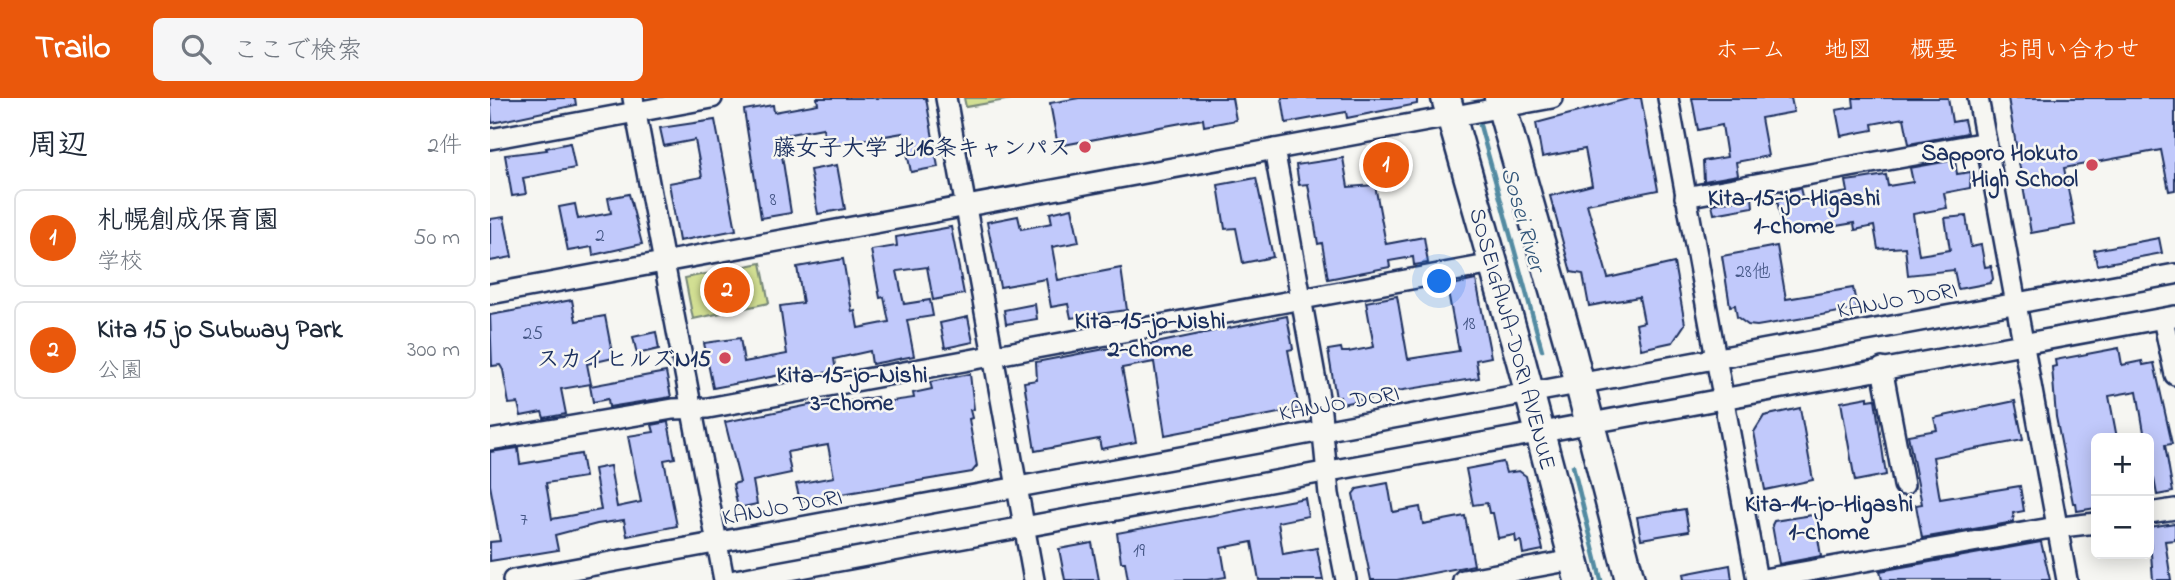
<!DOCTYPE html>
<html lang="ja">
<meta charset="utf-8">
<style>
:root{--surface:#fff;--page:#f6f6f7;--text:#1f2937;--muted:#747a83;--line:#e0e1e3;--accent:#ea580c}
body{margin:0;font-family:"Indie Flower","Klee One",sans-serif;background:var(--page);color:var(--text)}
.controls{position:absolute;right:21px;bottom:21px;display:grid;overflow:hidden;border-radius:10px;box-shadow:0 4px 18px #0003}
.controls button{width:63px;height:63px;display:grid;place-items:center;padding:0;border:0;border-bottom:2px solid var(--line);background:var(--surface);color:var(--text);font:35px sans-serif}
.you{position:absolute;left:950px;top:184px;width:24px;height:24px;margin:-18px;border:5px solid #fff;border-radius:50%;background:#1a73e8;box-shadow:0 0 0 10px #1a73e833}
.badge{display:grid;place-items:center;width:46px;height:46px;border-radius:50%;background:var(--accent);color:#fff;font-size:23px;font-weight:700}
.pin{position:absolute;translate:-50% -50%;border:4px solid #fff;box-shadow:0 2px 7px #0006}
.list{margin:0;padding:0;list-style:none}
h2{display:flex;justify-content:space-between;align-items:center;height:91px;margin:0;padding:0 28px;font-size:30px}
h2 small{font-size:23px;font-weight:400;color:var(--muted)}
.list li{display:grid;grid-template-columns:46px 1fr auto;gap:21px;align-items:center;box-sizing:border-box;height:98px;margin:0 14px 14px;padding:0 14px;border:2px solid var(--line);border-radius:10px}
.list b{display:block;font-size:26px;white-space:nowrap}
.list p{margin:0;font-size:23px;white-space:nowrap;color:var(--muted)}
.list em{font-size:23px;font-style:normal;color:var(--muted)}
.icon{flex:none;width:38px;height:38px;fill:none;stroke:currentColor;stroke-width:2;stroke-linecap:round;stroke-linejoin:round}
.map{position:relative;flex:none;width:1685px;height:482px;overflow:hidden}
header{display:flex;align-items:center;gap:42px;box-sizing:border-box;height:98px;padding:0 35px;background:var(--accent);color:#fff}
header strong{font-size:33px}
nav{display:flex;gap:38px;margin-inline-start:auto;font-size:24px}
.search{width:490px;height:63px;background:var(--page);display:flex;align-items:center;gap:18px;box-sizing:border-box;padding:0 24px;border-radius:10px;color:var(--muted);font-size:26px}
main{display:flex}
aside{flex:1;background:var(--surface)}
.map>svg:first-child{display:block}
.green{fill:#d2df93;stroke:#768778;stroke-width:2}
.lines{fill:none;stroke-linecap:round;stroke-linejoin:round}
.stream{stroke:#538ba2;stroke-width:4.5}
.building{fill:#c1c9fb;stroke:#1b2f5e;stroke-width:2}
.minor-casing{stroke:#1b2f5e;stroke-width:24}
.highway-casing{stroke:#1b2f5e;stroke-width:33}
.minor{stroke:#f6f6f2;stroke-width:19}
.highway{stroke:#f6f6f2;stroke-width:28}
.poi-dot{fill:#d1495b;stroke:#f6f6f2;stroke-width:2.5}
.labels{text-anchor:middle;stroke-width:5;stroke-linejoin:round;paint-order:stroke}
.number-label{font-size:19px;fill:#445685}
.poi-label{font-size:23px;font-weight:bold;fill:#1b2f5e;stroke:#f6f6f2;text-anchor:end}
.street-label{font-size:23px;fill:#1b2f5e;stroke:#f6f6f2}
.neighbourhood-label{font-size:24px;font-weight:bold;fill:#1b2f5e;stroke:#f6f6f2}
.water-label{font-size:24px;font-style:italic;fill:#32567a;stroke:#f6f6f2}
</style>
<header>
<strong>Trailo</strong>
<div class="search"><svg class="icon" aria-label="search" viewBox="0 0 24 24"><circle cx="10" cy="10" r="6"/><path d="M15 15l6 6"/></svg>ここで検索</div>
<nav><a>ホーム</a><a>地図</a><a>概要</a><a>お問い合わせ</a></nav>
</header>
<main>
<aside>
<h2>周辺<small>2件</small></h2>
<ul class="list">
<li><span class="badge">1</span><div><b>札幌創成保育園</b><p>学校</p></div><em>50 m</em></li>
<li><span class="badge">2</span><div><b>Kita 15 jo Subway Park</b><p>公園</p></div><em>300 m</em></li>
</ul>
</aside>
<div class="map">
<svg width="1685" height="482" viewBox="0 0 1685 482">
<rect width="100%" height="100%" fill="#f6f6f2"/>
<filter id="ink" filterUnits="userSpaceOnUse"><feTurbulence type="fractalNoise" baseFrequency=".0143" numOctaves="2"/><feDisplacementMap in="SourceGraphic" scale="14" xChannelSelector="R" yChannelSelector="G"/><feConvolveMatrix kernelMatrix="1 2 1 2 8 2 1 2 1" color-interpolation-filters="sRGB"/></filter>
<g filter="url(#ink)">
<g class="green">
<polygon points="474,0 527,0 476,9"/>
<polygon points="271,165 279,205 203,221 195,180"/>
</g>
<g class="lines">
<g class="stream">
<polyline points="988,20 1052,252"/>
<polyline points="1083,368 1111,482"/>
</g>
</g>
<g class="building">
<polygon points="0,0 85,0 86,7 2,25"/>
<polygon points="327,0 436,0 448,69 421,74 413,35 336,48 333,30 289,38 301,115 271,120 254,12 283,7 284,14 328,6"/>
<polygon points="589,0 742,0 746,22 714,28 713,21 568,48 560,5"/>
<polygon points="792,0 927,0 927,6 857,20 856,14 796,25"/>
<polygon points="1141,0 1151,0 1168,92 1097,106 1118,180 1184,165 1195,226 1183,244 1151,251 1146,226 1154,224 1149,199 1099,208 1093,176 1081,174 1060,98 1102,87 1095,51 1052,59 1046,25"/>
<polygon points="1202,0 1301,0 1304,14 1271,20 1278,58 1246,64 1248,77 1214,83 1213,63 1237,59 1232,27 1208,32"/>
<polygon points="1363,0 1458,0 1462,24 1474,22 1477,35 1419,46 1414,20 1382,26 1383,32 1351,38 1346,12 1364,9"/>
<polygon points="1518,0 1685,0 1685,92 1679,93 1671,52 1574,70 1585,127 1541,135"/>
<polygon points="225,22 246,132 189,143 179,85 212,79 205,42 174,48 170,30"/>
<polygon points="80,45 85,70 33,80 36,96 22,98 15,57 57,52 56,50"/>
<polygon points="853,60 858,89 885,87 896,146 934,139 938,165 924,167 923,159 899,163 900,169 838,181 832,145 828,146 818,86 809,87 806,67"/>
<polygon points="1465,62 1467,76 1481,74 1480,90 1454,95 1457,110 1423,116 1429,157 1460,152 1455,120 1476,118 1481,149 1491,147 1495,169 1501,168 1503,181 1500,185 1468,191 1464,172 1418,177 1415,149 1388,151 1384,128 1365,132 1364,125 1294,137 1287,102 1294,101 1292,94 1310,90 1313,102 1358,94 1356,83 1371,81 1396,77 1398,88 1423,84 1420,70"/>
<polygon points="347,67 355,111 328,116 320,72"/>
<polygon points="766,80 783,159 753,165 746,130 735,131 728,87"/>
<polygon points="139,96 152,146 103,157 102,149 78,153 69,109 85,106 88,121 121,115 118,100"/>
<polygon points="1262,99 1263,109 1224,116 1222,106"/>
<polygon points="582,110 589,144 562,149 568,182 631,170 637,212 581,220 578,206 561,209 556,181 510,189 497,124 528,118 531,131 562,125 560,115"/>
<polygon points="14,119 22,159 0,163 0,121"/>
<polygon points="461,129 474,196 443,202 437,169 407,173 414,206 440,202 443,218 417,222 424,258 382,266 380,253 344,261 346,273 302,280 301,275 223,290 214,245 250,240 254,264 297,256 290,208 313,205 307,169 353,161 362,214 365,213 368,230 399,224 394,199 390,200 381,152 407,148 406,139"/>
<polygon points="1669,140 1672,155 1607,167 1604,152"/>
<polygon points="1287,148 1296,201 1363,190 1367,211 1267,228 1258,227 1247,219 1245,207 1240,208 1232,158"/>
<polygon points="986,182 1001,259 986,262 989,280 888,296 888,299 851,306 850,299 846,300 838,252 851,250 852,254 858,254 884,249 876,204 907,198 918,261 969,253 957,188"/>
<polygon points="82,202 86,223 115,218 123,260 97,266 101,286 71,291 76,316 54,320 52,314 31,318 28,305 19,306 13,272 10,267 2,268 0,217"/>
<polygon points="545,206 547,221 516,226 514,212"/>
<polygon points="797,218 803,251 798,252 809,311 675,337 664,264 632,270 646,344 611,351 609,341 545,353 534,284 547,282 546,264 631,248 632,252"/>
<polygon points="478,219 483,244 455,250 450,225"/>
<polygon points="166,234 169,251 147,256 143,239"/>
<polygon points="1629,250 1632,267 1652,263 1653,267 1664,265 1682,346 1675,347 1683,394 1667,397 1664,381 1659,382 1659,340 1655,340 1647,293 1619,298 1627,340 1606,340 1606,410 1587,413 1586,405 1583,405 1566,319 1562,269 1566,268 1565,262"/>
<polygon points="176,274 181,299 119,309 118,301 103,304 100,288"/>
<polygon points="480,276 484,311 480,312 482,320 479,321 487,368 482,374 310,403 306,386 344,379 338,347 297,354 301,375 263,383 267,406 248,410 243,386 250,384 235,324 354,300 355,304 387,299 388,305 424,300 423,295 442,291 440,284"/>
<polygon points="1378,299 1378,302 1385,301 1396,377 1365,383 1351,304"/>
<polygon points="1525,303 1533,342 1443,359 1450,401 1530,388 1534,413 1523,415 1524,424 1432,440 1426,407 1432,406 1418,337 1447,332 1444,320"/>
<polygon points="1310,310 1323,382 1275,392 1264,334 1274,318"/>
<polygon points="178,324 185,360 174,362 187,428 137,438 134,422 107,426 65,437 68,452 0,463 0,444 10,443 0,387 0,354 28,350 30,366 91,356 95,379 56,385 62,421 111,412 104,371 120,368 127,409 151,404 138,338 164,334 162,327"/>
<polygon points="1013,364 1016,375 1029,373 1036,378 1053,452 1033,456 1031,443 1026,444 1025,437 1008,440 1003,415 999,415 997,405 983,407 976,371"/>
<polygon points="898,385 903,414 930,409 933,426 975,418 984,467 907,482 881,482 863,396 867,391"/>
<polygon points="815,400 818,418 788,424 793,456 827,450 833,482 769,482 762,444 731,450 736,479 717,482 638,482 635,464 631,464 627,435"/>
<polygon points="1195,411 1199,433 1151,441 1147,419"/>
<polygon points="1329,416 1332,433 1327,434 1331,458 1289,466 1282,427 1284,423"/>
<polygon points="1685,425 1685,442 1675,443 1681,482 1663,482 1659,429"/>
<polygon points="1551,444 1560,482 1392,482 1390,473"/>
<polygon points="602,445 609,482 575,482 569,451"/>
<polygon points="1240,467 1242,482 1194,482 1193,476"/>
</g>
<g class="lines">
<g class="minor-casing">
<g id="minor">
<polyline points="143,0 234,482"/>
<polyline points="456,0 544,482"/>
<polyline points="1178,0 1267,482"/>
<polyline points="1488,0 1577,482"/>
<polyline points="0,41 222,0"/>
<polyline points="784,51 830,305 839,396 856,482"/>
<polyline points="1195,99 1496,44"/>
<polyline points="0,196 1062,0"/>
<polyline points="1673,221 1685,277"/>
<polyline points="1392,270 1414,387"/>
<polyline points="0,342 183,311 218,310 1003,166"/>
<polyline points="1659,415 1685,411"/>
<polyline points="23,482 1685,176"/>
<polyline points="245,482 1685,218"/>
<polyline points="973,482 1083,462"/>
<polyline points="1268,482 1555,431 1606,425"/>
</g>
</g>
<g class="highway-casing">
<g id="highway">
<path id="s1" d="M 956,0 L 1031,263 L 1089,482"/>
<polyline points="1009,0 1081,252 1140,482"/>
</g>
</g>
<use href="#minor" class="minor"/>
<use href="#highway" class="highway"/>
</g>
</g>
<g class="poi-dot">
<circle cx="595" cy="49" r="7"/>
<circle cx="1602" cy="67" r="7"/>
<circle cx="235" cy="260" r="7"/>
</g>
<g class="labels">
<g class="number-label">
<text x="283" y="107">8</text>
<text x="110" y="143">2</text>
<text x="1263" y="179">28他</text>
<text x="979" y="231">18</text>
<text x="43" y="241">25</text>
<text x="34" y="427">7</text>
<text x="649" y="458">19</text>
</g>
<g class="poi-label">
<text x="581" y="57">藤女子大学 北16条キャンパス</text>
<text x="1588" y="62">Sapporo Hokuto<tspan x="1588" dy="26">High School</tspan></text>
<text x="221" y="268">スカイヒルズN15</text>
</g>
<g class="street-label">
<text transform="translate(1407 201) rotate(-10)" y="8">KANJO DORI</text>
<text dy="8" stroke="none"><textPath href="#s1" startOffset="250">SOSEIGAWA-DORI AVENUE</textPath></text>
<text transform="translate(849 304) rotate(-10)" y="8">KANJO DORI</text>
<text transform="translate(292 408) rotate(-10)" y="8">KANJO DORI</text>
</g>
<g class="neighbourhood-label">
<text x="1304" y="107">Kita-15-jo-Higashi<tspan x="1304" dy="28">1-chome</tspan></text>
<text x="660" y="230">Kita-15-jo-Nishi<tspan x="660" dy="28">2-chome</tspan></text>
<text x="362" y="284">Kita-15-jo-Nishi<tspan x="362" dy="28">3-chome</tspan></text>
<text x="1339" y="413">Kita-14-jo-Higashi<tspan x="1339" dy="28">1-chome</tspan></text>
</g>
<g class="water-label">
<text transform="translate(1034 121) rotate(74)" y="8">Sosei River</text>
</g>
</g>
</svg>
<div class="controls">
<button>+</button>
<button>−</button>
</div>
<div class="you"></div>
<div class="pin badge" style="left:896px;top:67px">1</div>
<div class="pin badge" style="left:237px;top:192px">2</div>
</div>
</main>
